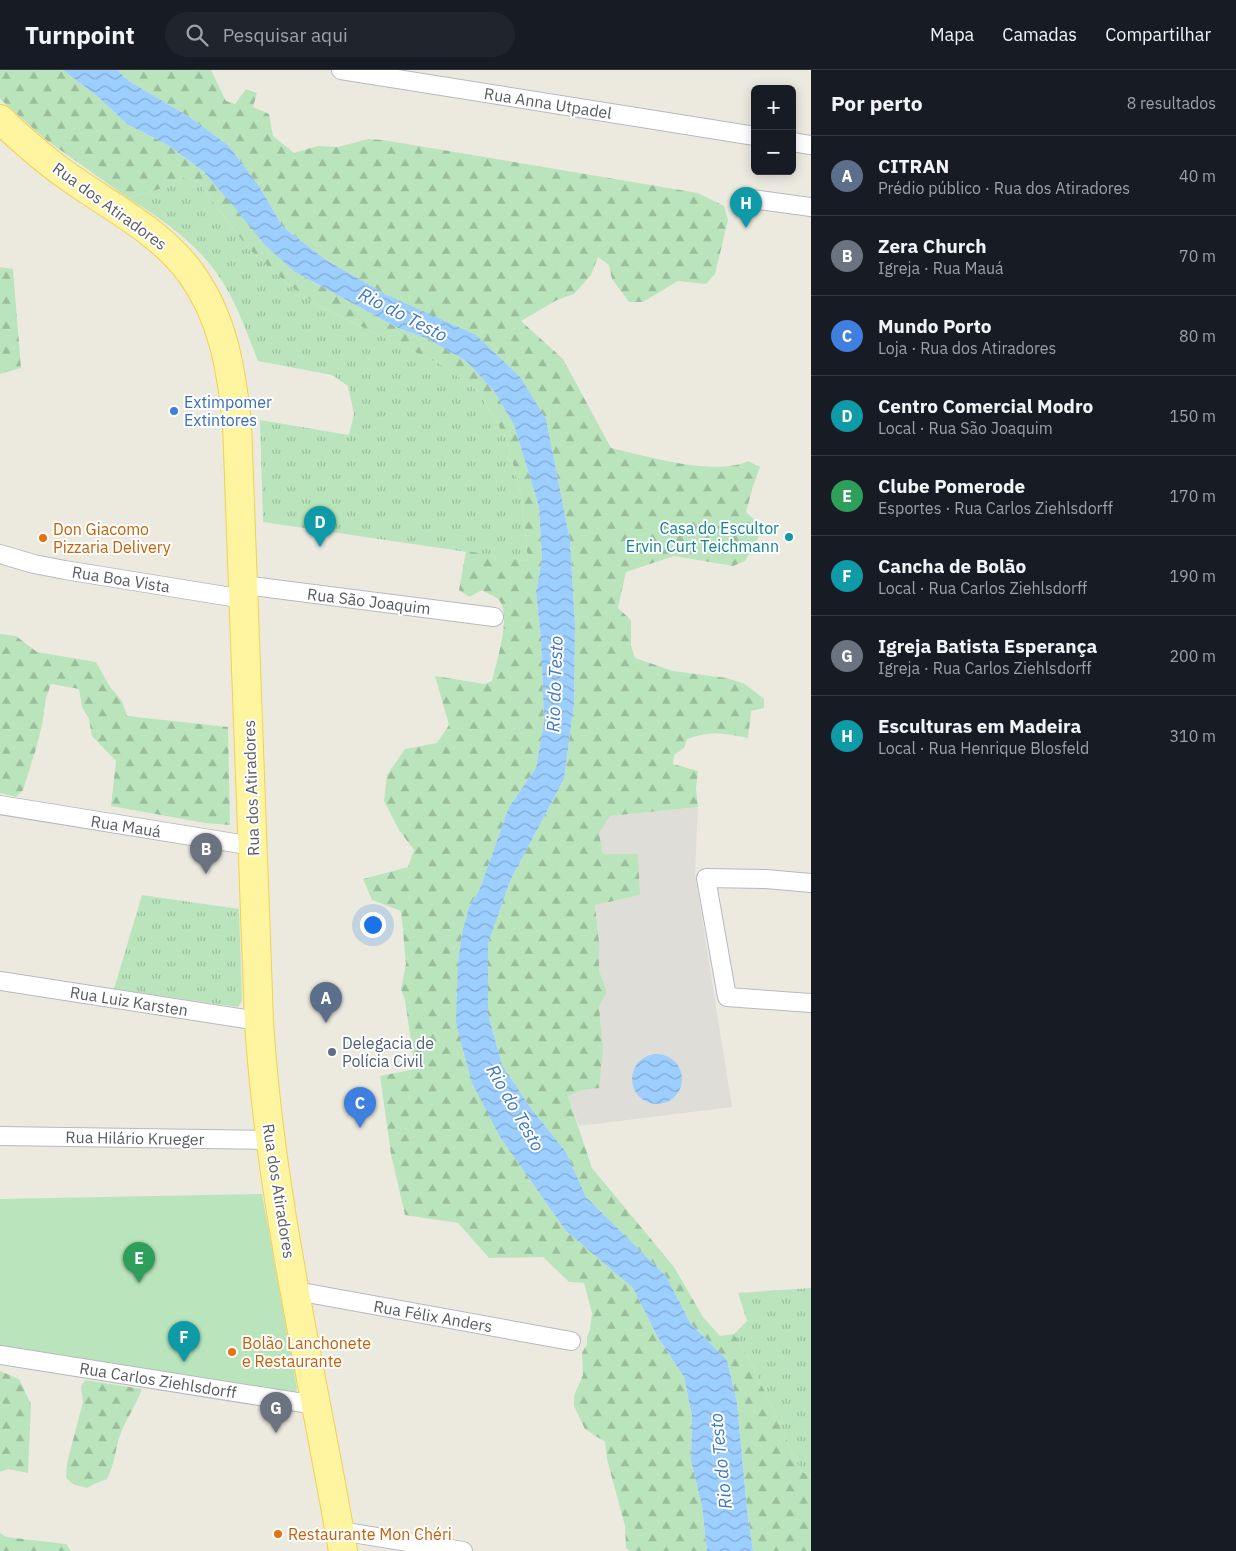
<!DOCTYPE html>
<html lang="pt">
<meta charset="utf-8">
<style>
:root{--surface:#171b24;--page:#20242c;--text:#f1f3f6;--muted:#9ea1a6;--line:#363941;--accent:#ee3d23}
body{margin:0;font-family:"IBM Plex Sans",sans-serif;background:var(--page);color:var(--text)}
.controls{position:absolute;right:15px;top:15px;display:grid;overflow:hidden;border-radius:8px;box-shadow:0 2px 12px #0003}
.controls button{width:45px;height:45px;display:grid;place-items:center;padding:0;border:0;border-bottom:1px solid var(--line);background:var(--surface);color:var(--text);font:25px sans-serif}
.you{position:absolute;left:372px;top:854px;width:18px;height:18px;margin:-12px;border:4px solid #fff;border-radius:50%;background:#1a73e8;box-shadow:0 0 0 8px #1a73e833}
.badge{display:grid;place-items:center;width:32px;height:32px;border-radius:50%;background:var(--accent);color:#fff;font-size:16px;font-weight:700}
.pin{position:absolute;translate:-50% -41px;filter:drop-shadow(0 1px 2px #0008)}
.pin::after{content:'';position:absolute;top:26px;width:18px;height:15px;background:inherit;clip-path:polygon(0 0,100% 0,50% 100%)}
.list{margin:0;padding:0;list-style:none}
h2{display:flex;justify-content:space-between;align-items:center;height:65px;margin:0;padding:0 20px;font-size:21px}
h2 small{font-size:16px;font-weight:400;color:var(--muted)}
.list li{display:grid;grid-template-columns:32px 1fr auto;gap:15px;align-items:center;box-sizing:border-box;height:80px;padding:0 20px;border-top:1px solid var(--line)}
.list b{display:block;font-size:19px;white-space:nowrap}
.list p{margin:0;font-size:16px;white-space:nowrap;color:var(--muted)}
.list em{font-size:16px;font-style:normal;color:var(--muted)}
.icon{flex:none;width:28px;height:28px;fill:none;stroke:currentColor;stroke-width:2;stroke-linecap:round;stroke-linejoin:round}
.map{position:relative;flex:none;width:811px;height:1481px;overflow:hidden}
header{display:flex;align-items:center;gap:30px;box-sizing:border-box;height:70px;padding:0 25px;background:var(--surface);border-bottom:1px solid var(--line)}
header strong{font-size:24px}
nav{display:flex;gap:28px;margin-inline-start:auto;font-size:18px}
.search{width:350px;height:45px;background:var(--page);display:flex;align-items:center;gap:12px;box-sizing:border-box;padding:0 18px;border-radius:28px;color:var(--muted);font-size:19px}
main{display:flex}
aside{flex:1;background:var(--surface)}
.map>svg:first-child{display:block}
.industrial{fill:#dfddd7}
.grass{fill:url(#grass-tufts)}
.forest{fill:url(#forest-firs)}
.park{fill:#bae5bc}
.water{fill:url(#water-waves)}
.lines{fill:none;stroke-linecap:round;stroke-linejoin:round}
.minor-casing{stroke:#b7b9bf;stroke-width:20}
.primary-casing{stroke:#f5cf4e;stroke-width:30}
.minor{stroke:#fff;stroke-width:18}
.primary{stroke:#fff5a1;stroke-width:28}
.shop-dot{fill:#3f7fe0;stroke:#fff;stroke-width:2}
.culture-dot{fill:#0f9aa8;stroke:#fff;stroke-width:2}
.food-dot{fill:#e8710a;stroke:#fff;stroke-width:2}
.service-dot{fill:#5c6f8a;stroke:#fff;stroke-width:2}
.labels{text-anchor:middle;stroke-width:4;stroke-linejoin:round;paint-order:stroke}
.street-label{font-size:16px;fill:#585b61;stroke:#fff}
.shop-label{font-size:16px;fill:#366cbe;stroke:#fff;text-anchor:start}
.culture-label{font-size:16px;fill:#0d838f;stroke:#fff;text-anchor:end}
.food-label{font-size:16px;fill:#c56008;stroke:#fff;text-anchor:start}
.service-label{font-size:16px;fill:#4e5e75;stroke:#fff;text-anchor:start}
.water-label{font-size:18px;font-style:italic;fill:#3c77c5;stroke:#fff}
</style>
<header>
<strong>Turnpoint</strong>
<div class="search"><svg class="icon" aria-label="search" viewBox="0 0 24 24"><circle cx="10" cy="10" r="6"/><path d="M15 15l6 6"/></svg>Pesquisar aqui</div>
<nav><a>Mapa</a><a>Camadas</a><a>Compartilhar</a></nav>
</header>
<main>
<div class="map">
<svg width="811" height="1481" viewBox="0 0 811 1481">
<defs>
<pattern id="grass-tufts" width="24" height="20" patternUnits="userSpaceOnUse" patternTransform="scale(1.25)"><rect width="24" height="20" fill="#bae5bc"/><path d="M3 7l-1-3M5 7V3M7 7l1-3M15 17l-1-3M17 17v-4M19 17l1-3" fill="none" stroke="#9abd9c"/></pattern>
<pattern id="forest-firs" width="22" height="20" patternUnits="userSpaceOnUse" patternTransform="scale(1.25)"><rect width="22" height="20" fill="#bae5bc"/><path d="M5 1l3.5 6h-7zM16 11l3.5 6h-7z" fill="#9abd9c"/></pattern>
<pattern id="water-waves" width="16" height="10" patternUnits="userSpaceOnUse" patternTransform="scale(1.25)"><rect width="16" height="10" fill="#9cceff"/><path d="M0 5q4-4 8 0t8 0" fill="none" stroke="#82aad2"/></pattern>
</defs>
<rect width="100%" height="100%" fill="#eceadf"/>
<polygon class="industrial" points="698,737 695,804 732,1037 579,1056 568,1026 583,1020 599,1018 601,956 599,937 607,922 599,900 599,872 595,834 640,825 603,784 599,763 609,746"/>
<g class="grass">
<path d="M 182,107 L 198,112 L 248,178 L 289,215 L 319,236 L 444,296 L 478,321 L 506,368 L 522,428 L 528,491 L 263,452 L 260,350 L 349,365 L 354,344 L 348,316 L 332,305 L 258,291 C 249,268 240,243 228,221 C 205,179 168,153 128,128 L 170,116 Z"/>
<polygon points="142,825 239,839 242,931 238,937 114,919"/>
<polygon points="811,1218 811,1407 801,1401 792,1383 781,1355 749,1289 734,1264 747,1251 738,1223"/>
</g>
<g class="forest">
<path d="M 0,0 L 63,0 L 97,26 L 127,54 L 166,74 L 203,101 L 295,202 L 398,258 L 426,268 L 466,291 L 494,321 L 514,355 L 539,437 L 542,490 L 536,521 L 541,570 L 544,652 L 536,698 L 509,737 L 479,821 L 469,837 L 462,863 L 458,891 L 500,1067 L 566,1161 L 633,1218 L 657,1266 L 684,1307 L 692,1346 L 691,1391 L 702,1436 L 707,1481 L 630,1481 L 626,1478 L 625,1456 L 607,1389 L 605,1372 L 585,1359 L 574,1336 L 574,1326 L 583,1305 L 582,1283 L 587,1274 L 587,1267 L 590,1259 L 592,1243 L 584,1213 L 569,1212 L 543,1187 L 489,1188 L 458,1153 L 405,1145 L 391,1084 L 380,1006 L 415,999 L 405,930 L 401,919 L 406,894 L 401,841 L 372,830 L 363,809 L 408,797 L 414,780 L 399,760 L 384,731 L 387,705 L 405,679 L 437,673 L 449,655 L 435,606 L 485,614 L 492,611 C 496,593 512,545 499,530 C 495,526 486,523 482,520 L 469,527 L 459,520 L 466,481 L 528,491 L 522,428 L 506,368 L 478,321 L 444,296 L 319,236 L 289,215 L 248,178 L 198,112 L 182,107 L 170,116 L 128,128 L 45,69 L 0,29 Z"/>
<path d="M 117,0 L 211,0 L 226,31 L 235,34 L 246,19 L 257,23 L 253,37 L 269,44 L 273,66 L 294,83 L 318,76 L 338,77 L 368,69 L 383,70 L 698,123 L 724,136 L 728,150 L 715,204 L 706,214 L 678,211 L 643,232 L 629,232 L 612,209 L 609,195 L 598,187 L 591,205 L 574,224 L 557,230 L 521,251 L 563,289 L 611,378 C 647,386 715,407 748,391 L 760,397 L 753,416 L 746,442 L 757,452 L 759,466 L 745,491 L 733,496 L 674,486 L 626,502 L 618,538 L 631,550 L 631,575 L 635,588 L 673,601 L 727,608 L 745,614 L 764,629 L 764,638 L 751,641 L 748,668 C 722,663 712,661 687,669 L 684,678 L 674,685 L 673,694 L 698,701 L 696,719 L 698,737 L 610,746 L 599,763 L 603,784 L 638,784 L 640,825 L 595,835 L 599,872 L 599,900 L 607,922 L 599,937 L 603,980 L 599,1018 L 583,1020 L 568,1026 L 592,1098 L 674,1197 L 703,1247 L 720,1266 L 734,1264 L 749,1289 L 781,1355 L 792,1383 L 801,1401 L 811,1407 L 811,1481 L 753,1481 L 747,1440 L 737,1333 L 727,1290 L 691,1254 L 666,1206 L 586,1127 L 566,1082 L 530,1037 L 502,995 L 488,944 L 488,874 L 510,811 L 564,709 L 574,634 L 575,556 L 570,470 L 546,349 L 387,225 L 326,190 L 283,157 L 259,116 L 229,76 L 191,48 L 129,11 Z"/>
<polygon points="0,197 13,199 21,298 0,304"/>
<polygon points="0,564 16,566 37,582 96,592 110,617 122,631 127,646 228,657 230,755 205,753 111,736 116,691 92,666 89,649 82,637 79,619 51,614 46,628 42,655 36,679 23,720 16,727 0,723"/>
<polygon points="0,1301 19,1309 31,1334 28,1403 8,1399 0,1402"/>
<path d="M 85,1310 L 142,1319 C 136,1336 125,1350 119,1368 C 115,1382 114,1396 107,1409 L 94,1414 L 87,1418 L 73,1414 L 66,1408 L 67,1393 L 83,1332 L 81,1317 Z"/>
<polygon points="0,1463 6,1467 66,1474 71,1481 0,1481"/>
</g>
<polygon class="park" points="262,1124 297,1318 296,1322 292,1324 0,1282 0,1129"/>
<g class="water">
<polygon points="63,0 117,0 129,11 191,48 229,76 259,116 283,157 326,190 387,225 476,265 520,307 546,349 570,470 575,556 574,634 564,709 510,811 488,874 488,944 502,995 530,1037 566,1082 586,1127 666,1206 691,1254 727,1290 737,1333 747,1440 753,1481 707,1481 702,1436 691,1391 692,1346 684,1307 657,1266 633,1218 566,1161 500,1067 472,1013 456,953 458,891 462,863 469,837 479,821 509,737 536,698 544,652 541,570 536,521 542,490 539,437 514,355 494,321 466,291 426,268 398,258 295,202 265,175 230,132 203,101 166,74 127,54 97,26"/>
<circle cx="657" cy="1009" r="25"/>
</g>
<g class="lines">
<g class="minor-casing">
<g id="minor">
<polyline points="341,0 755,66"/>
<polyline points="792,72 811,75"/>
<polyline points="744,128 811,137"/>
<polyline points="0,484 34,494 65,500 244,529"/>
<polyline points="244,515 494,547"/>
<polyline points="0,735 253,776"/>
<polyline points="811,813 766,809 706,808 727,927 811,933"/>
<polyline points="0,911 259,951"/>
<polyline points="0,1066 269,1070"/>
<polyline points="296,1221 571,1271"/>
<polyline points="0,1285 316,1335"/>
<polyline points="340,1461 463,1481"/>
</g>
</g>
<g class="primary-casing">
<path id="primary" d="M 0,49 C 24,72 49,94 76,112 C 115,139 161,163 190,202 C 223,247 231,298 237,353 L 259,951 C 270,1130 313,1305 343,1481"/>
</g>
<use href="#minor" class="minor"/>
<use href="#primary" class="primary"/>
</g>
<circle class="shop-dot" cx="174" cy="341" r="5"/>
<circle class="culture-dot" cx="789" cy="467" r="5"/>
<g class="food-dot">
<circle cx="43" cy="468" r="5"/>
<circle cx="232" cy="1282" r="5"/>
<circle cx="278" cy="1464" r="5"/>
</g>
<circle class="service-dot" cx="332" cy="982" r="5"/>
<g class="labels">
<g class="street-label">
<text transform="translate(548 33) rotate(9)" y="6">Rua Anna Utpadel</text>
<text transform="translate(110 136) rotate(36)" y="6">Rua dos Atiradores</text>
<text transform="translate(121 509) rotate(9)" y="6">Rua Boa Vista</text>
<text transform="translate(369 531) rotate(7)" y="6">Rua São Joaquim</text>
<text transform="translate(251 718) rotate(-92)" y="6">Rua dos Atiradores</text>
<text transform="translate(126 756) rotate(9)" y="6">Rua Mauá</text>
<text transform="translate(129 931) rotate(9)" y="6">Rua Luiz Karsten</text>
<text transform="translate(135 1068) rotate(1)" y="6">Rua Hilário Krueger</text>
<text transform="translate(279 1121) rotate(81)" y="6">Rua dos Atiradores</text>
<text transform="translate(433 1246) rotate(10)" y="6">Rua Félix Anders</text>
<text transform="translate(158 1310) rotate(9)" y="6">Rua Carlos Ziehlsdorff</text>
</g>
<g class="shop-label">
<text x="184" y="338">Extimpomer<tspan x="184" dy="18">Extintores</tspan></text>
</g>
<g class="culture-label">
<text x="779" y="464">Casa do Escultor<tspan x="779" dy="18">Ervin Curt Teichmann</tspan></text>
</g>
<g class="food-label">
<text x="53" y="465">Don Giacomo<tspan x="53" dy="18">Pizzaria Delivery</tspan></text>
<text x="242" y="1279">Bolão Lanchonete<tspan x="242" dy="18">e Restaurante</tspan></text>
<text x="288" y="1470">Restaurante Mon Chéri</text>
</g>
<g class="service-label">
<text x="342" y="979">Delegacia de<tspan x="342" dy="18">Polícia Civil</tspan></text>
</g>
<g class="water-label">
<text transform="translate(403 245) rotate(27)" y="6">Rio do Testo</text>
<text transform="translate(555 614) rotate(-88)" y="6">Rio do Testo</text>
<text transform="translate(515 1038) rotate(60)" y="6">Rio do Testo</text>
<text transform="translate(721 1391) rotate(-96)" y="6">Rio do Testo</text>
</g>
</g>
</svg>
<div class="controls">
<button>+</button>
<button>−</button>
</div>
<div class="you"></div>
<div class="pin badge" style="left:326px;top:953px;background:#5c6f8a">A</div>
<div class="pin badge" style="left:206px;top:804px;background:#6b7280">B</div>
<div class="pin badge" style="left:360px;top:1058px;background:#3f7fe0">C</div>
<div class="pin badge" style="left:320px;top:477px;background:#0f9aa8">D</div>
<div class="pin badge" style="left:139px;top:1213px;background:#2e9e5b">E</div>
<div class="pin badge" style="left:184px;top:1292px;background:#0f9aa8">F</div>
<div class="pin badge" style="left:276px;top:1363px;background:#6b7280">G</div>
<div class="pin badge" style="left:746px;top:158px;background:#0f9aa8">H</div>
</div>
<aside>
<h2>Por perto<small>8 resultados</small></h2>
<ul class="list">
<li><span class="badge" style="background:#5c6f8a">A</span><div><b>CITRAN</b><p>Prédio público · Rua dos Atiradores</p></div><em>40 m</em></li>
<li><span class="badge" style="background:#6b7280">B</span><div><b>Zera Church</b><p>Igreja · Rua Mauá</p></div><em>70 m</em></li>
<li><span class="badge" style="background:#3f7fe0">C</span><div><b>Mundo Porto</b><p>Loja · Rua dos Atiradores</p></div><em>80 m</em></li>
<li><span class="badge" style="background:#0f9aa8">D</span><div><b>Centro Comercial Modro</b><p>Local · Rua São Joaquim</p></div><em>150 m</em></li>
<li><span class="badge" style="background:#2e9e5b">E</span><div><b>Clube Pomerode</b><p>Esportes · Rua Carlos Ziehlsdorff</p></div><em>170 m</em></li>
<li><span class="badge" style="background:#0f9aa8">F</span><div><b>Cancha de Bolão</b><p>Local · Rua Carlos Ziehlsdorff</p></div><em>190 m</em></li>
<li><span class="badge" style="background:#6b7280">G</span><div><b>Igreja Batista Esperança</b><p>Igreja · Rua Carlos Ziehlsdorff</p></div><em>200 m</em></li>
<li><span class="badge" style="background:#0f9aa8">H</span><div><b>Esculturas em Madeira</b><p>Local · Rua Henrique Blosfeld</p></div><em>310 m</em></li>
</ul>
</aside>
</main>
